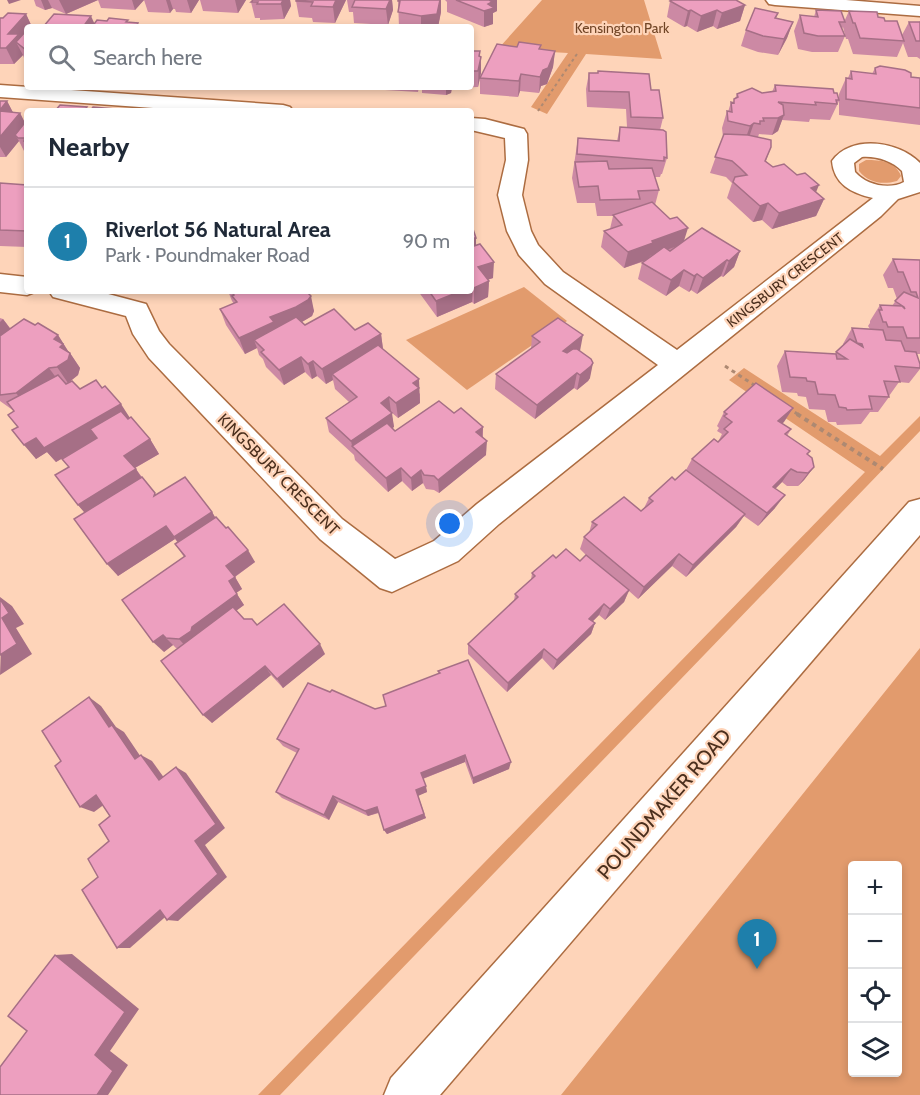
<!DOCTYPE html>
<meta charset="utf-8">
<style>
body{margin:0;font-family:Cabin,sans-serif;background:#f6f6f7;color:#1f2937}
.controls{position:absolute;right:18px;bottom:18px;display:grid;overflow:hidden;border-radius:6px;box-shadow:0 3px 9px #0003}
.controls button{width:54px;height:54px;display:grid;place-items:center;padding:0;border:0;border-bottom:2px solid #e0e1e3;background:#fff;color:#1f2937;font:30px sans-serif}
.you{position:absolute;left:450px;top:524px;width:21px;height:21px;margin:-15px;border:4px solid #fff;border-radius:50%;background:#1a73e8;box-shadow:0 0 0 9px #1a73e833}
.badge{display:grid;place-items:center;width:39px;height:39px;border-radius:50%;background:#1e7fab;color:#fff;font-size:20px;font-weight:700}
.pin{position:absolute;translate:-50% -50px;filter:drop-shadow(0 2px 3px #0008)}
.pin::after{content:'';position:absolute;top:32px;width:21px;height:18px;background:inherit;clip-path:polygon(0 0,100% 0,50% 100%)}
.list{margin:0;padding:0;list-style:none}
h2{display:flex;justify-content:space-between;align-items:center;height:78px;margin:0;padding:0 24px;font-size:26px}
h2 small{font-size:20px;font-weight:400;color:#747a83}
.list li{display:grid;grid-template-columns:39px 1fr auto;gap:18px;align-items:center;box-sizing:border-box;height:108px;padding:0 24px;border-top:2px solid #e0e1e3}
.list b{display:block;font-size:22px;white-space:nowrap}
.list p{margin:0;font-size:20px;white-space:nowrap;color:#747a83}
.list em{font-size:20px;font-style:normal;color:#747a83}
.icon{flex:none;width:33px;height:33px;fill:none;stroke:currentColor;stroke-width:2;stroke-linecap:round;stroke-linejoin:round}
.map{position:relative;flex:none;width:920px;height:1095px;overflow:hidden}
.search{position:absolute;background:#fff;box-shadow:0 3px 9px #0003;left:24px;top:24px;width:450px;height:66px;display:flex;align-items:center;gap:15px;box-sizing:border-box;padding:0 21px;border-radius:6px;color:#747a83;font-size:22px}
.panel{position:absolute;background:#fff;box-shadow:0 3px 9px #0003;left:24px;top:108px;width:450px;height:186px;border-radius:6px}
.map>svg:first-child{display:block}
.green{fill:#e29b6d;fill-rule:evenodd}
.lines{fill:none;stroke-linecap:round;stroke-linejoin:round}
.minor-casing{stroke:#ac6c41;stroke-width:3}
.tertiary-casing{stroke:#ac6c41;stroke-width:3}
.path-far2{stroke:#ad8972;stroke-width:2;stroke-dasharray:3 3;stroke-linecap:butt}
.path-far1{stroke:#ad8972;stroke-width:3;stroke-dasharray:4 4;stroke-linecap:butt}
.path{stroke:#ad8972;stroke-width:4;stroke-dasharray:4.5 4.5;stroke-linecap:butt}
.minor{fill:#fff;fill-rule:evenodd}
.tertiary{fill:#fff;fill-rule:evenodd}
.wall{fill:#cc89a4}
.shaded-wall{fill:#a66f86}
.building{fill:#ed9fbf;stroke:#a66f86;stroke-width:1.5}
.labels{text-anchor:middle;stroke-width:4.5;stroke-linejoin:round;paint-order:stroke}
.far-park-label{font-size:14px;fill:#714526;stroke:#fed4b9}
.far-street-label{font-size:14px;fill:#4b2f1d;stroke:#fed4b9}
.street-label{font-size:16px;fill:#4b2f1d;stroke:#fed4b9}
.near-street-label{font-size:20px;fill:#4b2f1d;stroke:#fed4b9}
</style>
<div class="map">
<svg width="920" height="1095" viewBox="0 0 920 1095">
<rect width="100%" height="100%" fill="#fed4b9"/>
<!-- green -->
<g class="green">
<polygon points="542,0 644,0 662,59 586,54 547,114 531,107 568,53 498,49"/>
<path d="M866 160C881 160 895 161 901 176L897 181C882 185 869 183 859 171V164Z"/>
<polygon points="524,287 567,321 467,390 406,340"/>
<polygon points="744,368 880,456 920,416 920,431 280,1095 258,1095 865,472 729,380"/>
<path d="M920 648V1095H561ZM852 866H898V1072H852Z"/>
</g>
<g class="lines">
<!-- minor casing -->
<g class="minor-casing">
<g id="minor">
<polygon points="766,0 846,0 920,6 920,16 775,5 769,4"/>
<polygon points="0,85 283,105 290,107 293,111 195,111 0,97"/>
<path d="M471 118 485 119 524 129 527 134 528 160 522 195 531 231 538 245 563 272 677 350 873 198C851 193 834 184 832 161 851 134 899 141 920 163V192L898 199 881 216 499 524 458 561 392 592 380 588 320 539 149 358 133 334 126 316 53 297 49 291H97L146 304 159 331 169 344 342 519 395 559 434 541 477 504 658 365 545 284 519 255 507 231 498 195 506 160 505 138 471 130ZM862 157C877 156 892 161 902 171L904 182C889 190 866 185 855 172L854 163Z"/>
<polygon points="0,274 27,277 27,291 37,291 27,295 0,292"/>
</g>
</g>
<!-- tertiary casing -->
<g class="tertiary-casing">
<polygon id="tertiary" points="920,499 920,535 440,1095 384,1095 391,1078 909,502"/>
</g>
<!-- path-far2 -->
<polyline class="path-far2" points="538,111 577,54"/>
<!-- path-far1 -->
<g class="path-far1">
<polyline points="725,366 757,387"/>
<polyline points="788,408 799,415"/>
</g>
<!-- path -->
<polyline class="path" points="797,414 883,469"/>
<!-- minor -->
<use href="#minor" class="minor"/>
<!-- tertiary -->
<use href="#tertiary" class="tertiary"/>
</g>
<!-- wall -->
<g class="wall">
<polygon points="34,0 199,0 191,13 176,12 175,9 173,9 170,13 148,12 144,0 135,10 101,8 98,0 66,14 52,8 45,10 36,6"/>
<polygon points="200,0 246,0 238,13 203,11"/>
<polygon points="290,0 291,6 284,19 260,20 260,18 255,18 251,2"/>
<polygon points="296,0 346,0 335,23 313,22 312,18 299,17 296,1"/>
<polygon points="347,0 392,0 393,10 388,25 354,23 353,12 349,12"/>
<polygon points="398,0 441,12 438,27 399,27"/>
<polygon points="445,0 497,0 497,11 493,13 493,24 484,27 447,12 447,2"/>
<polygon points="669,0 736,0 745,5 740,21 717,29 713,26 697,32 687,26 684,27 667,17 670,1"/>
<polygon points="816,10 844,22 849,11 878,17 885,21 902,35 909,22 919,22 920,21 920,59 917,57 908,57 903,43 897,57 853,54 848,39 846,39 843,27 842,29 845,36 838,52 812,52 798,49 794,31 800,15 814,17"/>
<polygon points="778,13 776,18 793,22 787,38 778,55 758,52 741,46 746,30"/>
<polygon points="26,14 32,27 27,27 27,61 24,58 23,55 14,64 0,64 0,18"/>
<polygon points="541,49 555,51 553,67 547,84 541,86 539,93 520,91 518,97 480,94 480,78"/>
<polygon points="471,51 481,57 481,73 478,87 452,88 451,93 446,95 422,93 422,87 471,87"/>
<polygon points="875,68 911,77 920,78 920,125 839,115 839,101 830,120 810,119 809,122 782,120 778,131 772,135 759,134 758,137 771,147 766,161 773,167 816,192 824,199 816,216 772,229 762,220 753,222 727,198 732,183 726,177 710,173 723,137 722,128 727,111 728,112 731,102 733,103 737,94 772,92 775,85 834,93 839,99 839,94 846,78 848,78 851,71 872,74"/>
<polygon points="598,71 651,90 663,118 660,130 667,158 662,174 661,174 660,177 654,177 659,190 655,205 684,241 740,251 734,267 723,277 721,276 697,294 691,290 689,292 679,286 666,296 638,279 642,263 645,261 624,268 601,247 604,231 610,229 613,216 597,216 595,203 577,203 572,178 578,138 617,141 620,127 627,127 626,109 587,107 586,89 589,73 598,73"/>
<polygon points="384,87 419,87 418,92 385,90"/>
<polygon points="0,101 7,101 13,113 20,113 25,123 27,120 27,154 24,151 19,141 6,157 0,157"/>
<polygon points="0,183 27,188 27,247 0,246"/>
<polygon points="476,238 476,246 493,278 487,280 489,281 488,297 474,304 472,302 437,317 418,291 471,291"/>
<polygon points="893,259 920,260 920,354 916,354 920,364 920,369 909,383 899,382 889,396 889,397 878,412 870,412 861,424 837,425 836,422 828,422 825,410 809,409 806,397 798,396 797,393 782,392 777,366 785,351 835,354 843,345 843,344 852,328 870,329 868,326 870,323 870,321 880,305 892,306 897,299 893,288 888,288 883,275"/>
<polygon points="228,291 306,291 314,311 312,316 302,322 305,325 355,330 381,334 383,349 420,394 420,403 398,418 391,412 394,427 392,428 395,431 454,413 483,427 483,438 486,455 439,493 434,490 426,489 423,483 412,491 402,481 388,492 355,460 354,455 329,432 326,418 349,402 335,389 333,380 326,384 317,376 312,379 305,372 284,385 266,367 263,359 259,355 257,348 245,354 226,325 220,309 234,304 232,301"/>
<polygon points="0,318 3,319 10,328 35,325 58,335 68,351 70,353 80,368 78,375 68,383 65,383 66,384 80,389 130,418 150,439 159,454 135,468 156,495 212,512 215,518 255,562 235,577 242,589 236,593 244,605 236,611 244,619 325,654 283,688 271,675 212,723 178,648 176,648 173,645 164,652 184,557 175,544 178,543 175,539 118,576 85,512 78,505 69,467 97,438 56,462 47,452 36,459 18,427 14,411 0,401"/>
<polygon points="532,336 580,351 590,378 588,381 577,390 574,388 535,419 495,389 496,374 531,349"/>
<polygon points="793,408 782,424 791,429 787,436 807,454 814,467 804,480 798,486 787,486 782,482 776,488 775,508 758,526 744,516 736,527 686,577 672,566 638,599 629,591 624,602 605,620 599,615 593,621 595,623 591,634 553,670 542,658 507,692 468,654 468,644 514,601 515,594 531,580 532,573 556,558 580,561 586,555 580,549 584,537 589,533 592,522 641,511 644,508 649,498 675,480 686,470 692,459 718,442 722,434 717,431 719,428 717,426 724,412"/>
<polygon points="438,671 509,769 473,784 465,762 423,779 427,792 418,795 426,818 387,834 384,830 379,813 368,816 338,802 329,820 282,798 276,792 297,753 283,746 277,739 330,692 375,709 386,706 439,674"/>
</g>
<!-- shaded-wall -->
<g class="shaded-wall">
<polygon points="7,0 21,0 9,4"/>
<polygon points="41,0 48,0 52,8 45,10"/>
<polygon points="59,0 98,0 66,14"/>
<polygon points="132,0 144,0 135,10"/>
<polygon points="166,0 170,0 173,9 170,13"/>
<polygon points="187,0 199,0 191,13"/>
<polygon points="235,0 246,0 238,13"/>
<polygon points="283,0 290,0 291,6 284,19 281,4"/>
<polygon points="336,0 346,0 335,23 333,7"/>
<polygon points="390,0 392,0 393,10 388,25 386,9"/>
<polygon points="440,0 441,0 441,12 438,27 421,27 421,16"/>
<polygon points="489,0 497,0 497,11 493,13 493,24 484,27 484,11"/>
<polygon points="745,5 740,21 717,29 722,13"/>
<polygon points="691,10 687,26 684,27 688,11"/>
<polygon points="717,10 713,26 697,32 701,16"/>
<polygon points="26,14 32,27 27,27 27,52 16,42 23,55 14,64 6,48 8,34"/>
<polygon points="91,16 96,27 83,27"/>
<polygon points="793,22 787,38 778,55 784,39"/>
<polygon points="480,51 480,65 481,57 481,73 478,87 479,56"/>
<polygon points="555,51 553,67 547,84 541,86 539,93 540,77 543,70"/>
<polygon points="521,74 520,91 518,97 519,81"/>
<polygon points="446,87 452,87 451,93 446,95"/>
<polygon points="7,101 16,118 20,113 27,127 15,135 19,141 6,157 0,147 0,110"/>
<polygon points="784,115 778,131 772,135 778,118"/>
<polygon points="754,123 748,140 744,143 750,126"/>
<polygon points="819,185 812,202 811,188"/>
<polygon points="824,199 816,216 772,229 779,213"/>
<polygon points="768,203 762,220 753,222 760,206"/>
<polygon points="688,228 683,244 650,256 649,259 624,268 628,252 652,241"/>
<rect x="471" y="238" width="5" height="16"/>
<polygon points="740,251 734,267 723,277 729,261"/>
<polygon points="727,260 721,276 697,294 703,278"/>
<polygon points="494,262 493,278 477,283 478,267"/>
<polygon points="684,270 679,286 666,296 671,280"/>
<polygon points="697,274 691,290 689,292 694,276"/>
<polygon points="489,281 488,297 474,304 474,288"/>
<polygon points="473,286 472,302 437,317 436,301 461,291 471,291 471,287"/>
<polygon points="311,296 314,311 312,316 300,323 254,340 257,348 245,354 239,338 270,317"/>
<polygon points="3,319 14,334 0,351 0,322"/>
<polygon points="381,334 383,349 332,374 333,380 326,384 322,369"/>
<polygon points="58,335 68,351 70,353 80,368 78,375 68,383 57,367 54,339"/>
<polygon points="583,335 580,351 561,366 563,351"/>
<polygon points="301,357 305,372 284,385 279,370"/>
<polygon points="313,361 317,376 312,379 308,364"/>
<polygon points="593,363 590,378 588,381 577,390 580,375"/>
<polygon points="49,368 60,383 28,408 16,393"/>
<polygon points="577,373 574,388 535,419 537,405"/>
<polygon points="419,379 420,403 398,418 396,403 413,383"/>
<polygon points="389,397 391,412 381,403"/>
<polygon points="121,404 130,418 90,429 97,438 56,462 47,452 36,459 24,445 36,438"/>
<polygon points="793,408 784,422 769,436 778,421"/>
<polygon points="392,413 394,427 358,452 352,446 354,455 351,441"/>
<polygon points="483,427 482,441 476,432"/>
<polygon points="150,439 159,454 133,469 124,456"/>
<polygon points="487,441 486,455 439,493 438,480"/>
<polygon points="814,467 804,480 798,486 808,473"/>
<polygon points="401,468 402,481 388,492 386,478"/>
<polygon points="136,469 145,483 89,518 78,505"/>
<polygon points="791,469 782,482 764,500 773,487"/>
<polygon points="421,470 423,483 412,491 411,478"/>
<polygon points="785,495 775,508 758,526 767,513"/>
<polygon points="212,512 220,525 183,549 174,537"/>
<polygon points="745,514 736,527 686,577 693,565"/>
<polygon points="166,526 175,539 118,576 107,564"/>
<polygon points="248,550 255,562 233,578 226,566"/>
<polygon points="679,554 672,566 638,599 644,587"/>
<polygon points="235,577 242,589 236,593 229,581"/>
<polygon points="629,590 624,602 605,620 610,609"/>
<polygon points="237,594 244,605 200,637 188,649 179,639 192,627"/>
<polygon points="0,597 12,606 24,624 16,628 32,654 0,675 2,618"/>
<polygon points="604,604 599,615 585,629 589,619"/>
<polygon points="595,623 591,634 553,670 557,660"/>
<polygon points="163,635 173,645 164,652 153,642"/>
<polygon points="320,644 325,654 283,688 277,679"/>
<polygon points="544,649 542,658 507,692 508,683"/>
<polygon points="265,666 271,675 212,723 203,715"/>
<polygon points="89,697 101,706 116,727 124,732 147,766 135,759 109,727"/>
<polygon points="141,755 152,761 170,786 159,780"/>
<polygon points="465,755 465,762 422,779 421,773"/>
<polygon points="511,762 509,769 473,784 473,778"/>
<polygon points="176,767 186,773 225,828 205,845 227,877 178,921 167,920 195,841"/>
<polygon points="426,786 427,792 418,796 416,790"/>
<polygon points="96,795 109,801 94,812 80,807"/>
<polygon points="333,796 338,802 329,820 324,815"/>
<polygon points="377,807 380,812 368,816 365,811"/>
<polygon points="424,814 426,818 387,834 384,830"/>
<polygon points="160,910 172,911 130,948 117,948"/>
<polygon points="72,954 139,1009 110,1051 128,1065 108,1095 97,1095 95,1055 55,955"/>
</g>
<!-- building -->
<g class="building">
<polygon points="253,0 283,0 281,4 257,4 258,2 251,2"/>
<polygon points="296,0 336,0 333,7 311,6 313,2 296,1"/>
<polygon points="355,0 390,0 386,9 352,7"/>
<polygon points="398,0 440,0 437,14 421,16 398,12 400,1 398,1"/>
<polygon points="456,0 489,0 492,2 488,4 494,8 484,11"/>
<polygon points="672,0 736,0 745,5 722,13 717,10 701,16 691,10 688,11 670,1"/>
<polygon points="755,8 778,13 775,18 793,22 784,39 763,36 746,30"/>
<polygon points="816,10 841,11 845,22 839,22 845,36 818,36 804,33 800,15 818,17"/>
<polygon points="849,11 877,12 878,17 884,18 885,21 897,21 904,41 860,38 855,23 853,23"/>
<polygon points="8,13 26,14 8,34 19,34 6,48 0,48 0,18 3,18"/>
<polygon points="54,14 91,16 83,27 43,27"/>
<polygon points="109,18 128,20 126,22 138,23 136,27 92,27 97,20 107,21"/>
<polygon points="909,22 920,22 920,41 916,41"/>
<polygon points="26,31 27,31 26,50 16,42"/>
<polygon points="519,42 541,45 539,49 555,51 548,68 543,70 540,77 521,74 519,81 480,78 497,44 517,47"/>
<polygon points="471,51 480,51 479,56 481,57 478,71 471,71"/>
<polygon points="880,66 905,70 911,73 911,77 920,78 920,108 846,99 846,78 852,79 851,71 876,74 875,68"/>
<polygon points="598,71 649,74 651,90 659,90 663,118 631,117 629,92 589,91 589,73 598,73"/>
<polygon points="775,85 833,89 834,93 837,93 839,100 836,100 837,104 815,102 816,105 778,102 783,105 784,115 778,118 763,118 764,121 760,121 760,124 754,123 750,126 728,121 727,111 732,112 731,102 734,103 734,99 738,97 737,94 752,88 762,93 776,91"/>
<polygon points="0,101 7,101 0,110"/>
<polygon points="60,105 87,107 84,111 55,111"/>
<polygon points="93,107 117,109 115,111 90,111"/>
<polygon points="0,111 20,113 0,137"/>
<polygon points="27,120 27,141 24,141 25,138 18,138 15,135"/>
<polygon points="620,127 663,130 666,132 667,158 664,157 664,161 577,154 578,138 619,141"/>
<polygon points="724,134 748,135 771,140 771,147 765,161 773,167 784,164 797,175 805,173 819,185 811,188 824,199 779,213 768,203 760,206 733,182 735,177 747,175 740,168 732,161 715,157"/>
<polygon points="607,161 609,169 652,168 659,190 638,191 640,199 600,200 598,186 579,187 575,162"/>
<polygon points="0,183 27,185 27,231 0,230"/>
<polygon points="652,202 670,219 677,217 688,228 652,241 653,243 628,252 604,231 622,225 613,215"/>
<polygon points="471,223 476,238 471,238"/>
<polygon points="702,228 740,251 729,261 727,260 703,278 697,274 694,276 684,270 671,280 642,263 664,247 670,251"/>
<polygon points="480,244 494,262 478,267 489,281 474,288 473,286 471,287 471,247"/>
<polygon points="893,259 920,260 920,338 907,338 903,327 888,327 886,322 883,322 879,310 882,310 880,305 902,306 905,309 904,307 895,301 904,292 918,298 916,292 911,292 903,272 898,272"/>
<polygon points="231,291 306,291 311,296 308,300 296,307 270,317 274,322 239,338 220,309 237,302 232,296 234,295"/>
<polygon points="429,291 461,291 436,301"/>
<polygon points="334,309 355,330 368,323 381,334 322,369 313,361 308,364 301,357 279,370 261,352 264,350 254,340 296,317 305,325"/>
<polygon points="558,318 583,335 563,351 567,353 573,349 577,349 591,359 593,363 591,366 580,375 577,373 537,405 496,374 540,342 532,336"/>
<polygon points="24,319 35,325 38,323 58,335 54,339 63,344 60,347 70,353 68,360 57,367 49,368 16,393 0,395 0,336"/>
<polygon points="852,328 883,330 886,340 901,341 905,351 916,352 920,364 920,368 895,366 900,382 884,381 889,397 869,396 872,409 847,410 846,408 839,407 835,395 818,394 815,382 807,381 806,378 790,377 785,351 836,354 837,359 847,359 836,352 850,339 863,347 862,344 857,343"/>
<polygon points="378,345 419,379 413,383 419,388 396,403 389,397 381,403 392,413 351,441 326,418 357,397 332,374"/>
<polygon points="58,375 66,384 72,381 80,389 96,380 102,388 105,386 121,404 44,448 36,438 24,445 12,430 18,427 8,415 14,411 7,402"/>
<polygon points="756,383 793,408 778,421 791,429 785,434 810,451 807,454 812,458 814,467 808,473 797,472 791,469 773,487 785,495 767,513 692,459 714,439 718,442 728,432 724,429 732,422 724,416 727,414 724,412"/>
<polygon points="439,401 454,413 461,408 483,427 476,432 487,441 438,480 434,476 424,475 421,470 411,478 401,468 386,478 352,446 387,423 395,431"/>
<polygon points="121,411 128,419 131,417 150,439 124,456 136,469 78,505 55,475 69,467 62,459 97,438 90,429"/>
<polygon points="686,470 745,514 693,565 679,554 644,587 584,537 597,525 592,522 624,497 641,511 653,501 649,498 672,477 675,480"/>
<polygon points="142,477 155,493 154,496 185,477 212,512 174,537 166,526 107,564 74,519"/>
<polygon points="216,517 226,528 228,527 248,550 226,566 235,577 229,581 237,594 192,627 191,631 179,639 166,638 163,635 153,642 122,600 185,556 175,544"/>
<polygon points="566,549 580,561 586,555 629,590 610,609 604,604 589,619 595,623 557,660 544,649 508,683 468,644 518,597 515,594 535,576 532,573 553,555 556,558"/>
<polygon points="0,599 9,613 2,618 17,644 0,655"/>
<polygon points="284,604 320,644 277,679 265,666 203,715 161,661 233,607 244,619 252,619 257,625"/>
<polygon points="468,660 511,762 473,778 465,755 421,773 426,786 416,790 424,814 384,830 377,807 365,811 333,796 324,815 276,792 299,749 277,739 308,683 330,692 332,690 375,709 386,706 383,695 440,673 438,671"/>
<polygon points="89,697 109,727 112,725 135,759 141,755 159,780 176,767 216,824 195,841 218,874 167,920 160,910 117,948 82,890 98,877 88,859 109,841 99,825 110,816 96,795 80,807 55,766 61,761 42,731"/>
<polygon points="55,955 125,1012 95,1055 113,1071 97,1095 0,1095 0,1067 27,1031 8,1016"/>
</g>
<g class="labels">
<!-- far-park labels -->
<g class="far-park-label">
<text x="622" y="33">Kensington Park</text>
</g>
<!-- far-street labels -->
<g class="far-street-label">
<text transform="translate(785 280) rotate(-38)" y="5">KINGSBURY CRESCENT</text>
</g>
<!-- street labels -->
<g class="street-label">
<text transform="translate(279 474) rotate(45)" y="6">KINGSBURY CRESCENT</text>
</g>
<!-- near-street labels -->
<g class="near-street-label">
<text transform="translate(664 804) rotate(-49)" y="7">POUNDMAKER ROAD</text>
</g>
</g>
</svg>
<div class="controls">
<button>+</button>
<button>−</button>
<button><svg class="icon" aria-label="locate" viewBox="0 0 24 24"><circle cx="12" cy="12" r="6"/><path d="M12 2v4M12 18v4M2 12h4M18 12h4"/></svg></button>
<button><svg class="icon" aria-label="layers" viewBox="0 0 24 24"><path d="M12 4l9 5-9 5-9-5zM3 14l9 5 9-5"/></svg></button>
</div>
<div class="you"></div>
<div class="pin badge" style="left:757px;top:969px">1</div>
<div class="search"><svg class="icon" aria-label="search" viewBox="0 0 24 24"><circle cx="10" cy="10" r="6"/><path d="M15 15l6 6"/></svg>Search here</div>
<section class="panel">
<h2>Nearby<small></small></h2>
<ul class="list">
<li><span class="badge">1</span><div><b>Riverlot 56 Natural Area</b><p>Park · Poundmaker Road</p></div><em>90 m</em></li>
</ul>
</section>
</div>
